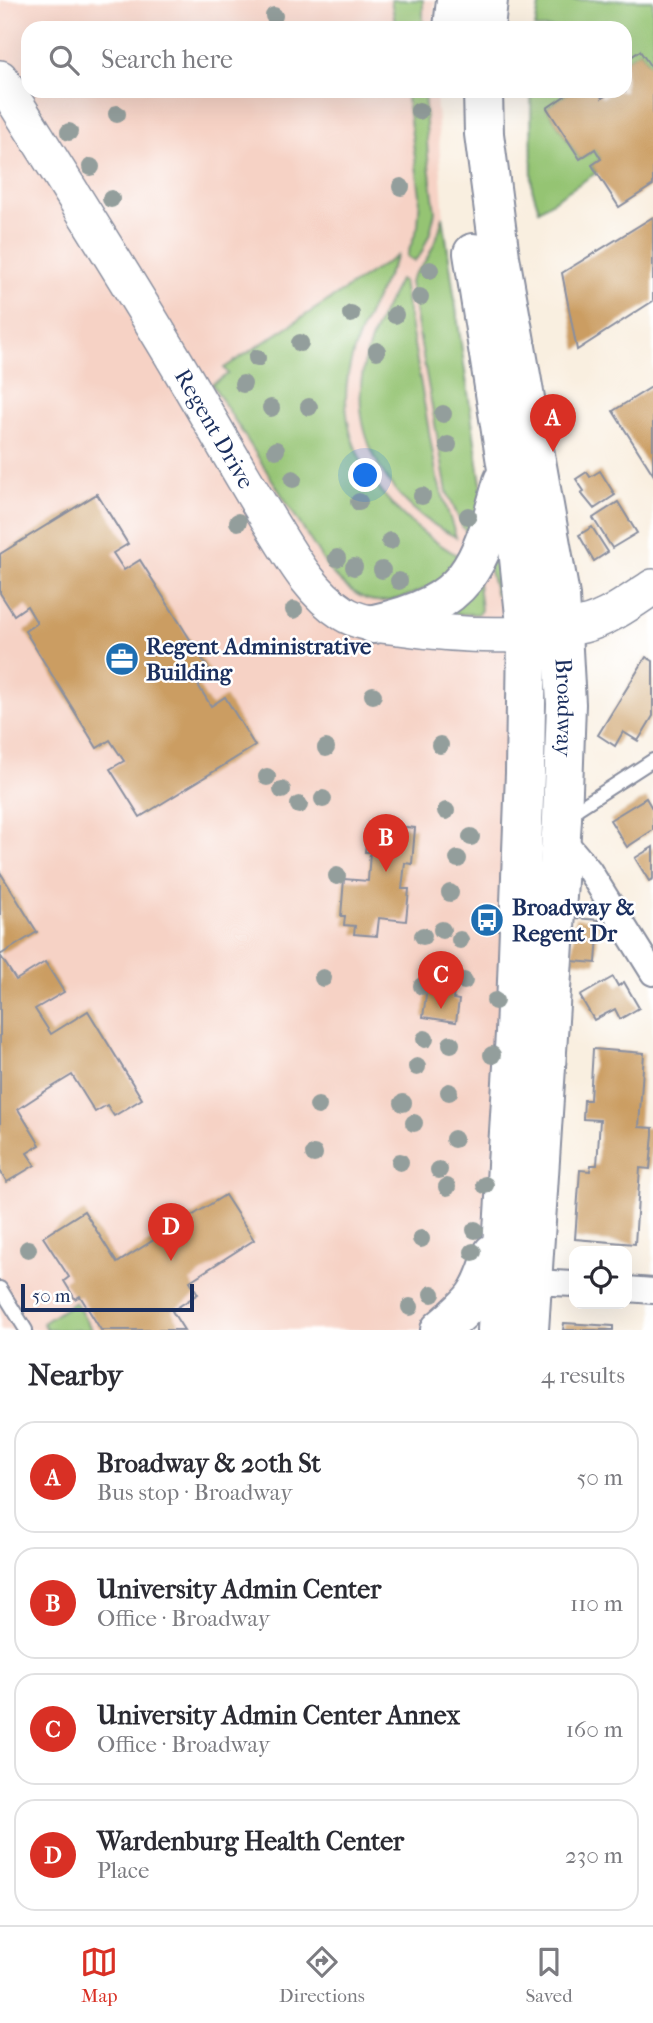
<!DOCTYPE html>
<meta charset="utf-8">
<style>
body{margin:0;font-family:"IM FELL French Canon",serif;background:#f2f2f3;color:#2b2b33}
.controls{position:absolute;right:21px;bottom:21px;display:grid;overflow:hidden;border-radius:14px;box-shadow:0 7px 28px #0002}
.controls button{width:63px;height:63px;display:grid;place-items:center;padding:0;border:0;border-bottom:2px solid #e1e1e2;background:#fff;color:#2b2b33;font:35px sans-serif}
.scale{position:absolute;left:21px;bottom:18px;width:173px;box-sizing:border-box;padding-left:7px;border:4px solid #1b2f5e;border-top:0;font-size:19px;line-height:24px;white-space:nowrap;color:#1b2f5e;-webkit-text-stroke:5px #fff;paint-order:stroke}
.you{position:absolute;left:366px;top:476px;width:24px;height:24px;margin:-18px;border:5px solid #fff;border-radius:50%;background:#1a73e8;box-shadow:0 0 0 10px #1a73e833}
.badge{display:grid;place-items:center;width:46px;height:46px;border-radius:50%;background:#d93025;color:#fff;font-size:23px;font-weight:700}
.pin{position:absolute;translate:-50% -58px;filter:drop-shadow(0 2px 4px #0008)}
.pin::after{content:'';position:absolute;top:37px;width:24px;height:21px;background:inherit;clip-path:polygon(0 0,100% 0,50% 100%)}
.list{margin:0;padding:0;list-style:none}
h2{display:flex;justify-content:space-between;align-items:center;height:91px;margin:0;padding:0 28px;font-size:30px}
h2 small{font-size:23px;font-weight:400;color:#7c7c81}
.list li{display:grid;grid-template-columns:46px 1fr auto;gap:21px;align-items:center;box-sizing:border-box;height:112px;margin:0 14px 14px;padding:0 14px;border:2px solid #e1e1e2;border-radius:21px}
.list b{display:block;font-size:26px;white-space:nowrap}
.list p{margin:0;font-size:23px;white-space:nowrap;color:#7c7c81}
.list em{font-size:23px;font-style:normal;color:#7c7c81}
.icon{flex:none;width:38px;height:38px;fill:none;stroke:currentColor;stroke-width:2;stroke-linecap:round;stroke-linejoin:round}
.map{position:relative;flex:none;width:653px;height:1330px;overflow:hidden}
.search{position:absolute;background:#fff;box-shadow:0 7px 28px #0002;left:21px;right:21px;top:21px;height:77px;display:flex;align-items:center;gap:18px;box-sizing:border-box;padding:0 24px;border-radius:21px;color:#7c7c81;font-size:26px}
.sheet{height:595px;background:#fff}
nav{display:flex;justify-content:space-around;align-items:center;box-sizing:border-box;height:98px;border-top:2px solid #e1e1e2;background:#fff;font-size:19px;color:#7c7c81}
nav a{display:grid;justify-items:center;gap:4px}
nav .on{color:#d93025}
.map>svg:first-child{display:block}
.built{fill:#f6d2c5}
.green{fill:#95c473;stroke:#587a68;stroke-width:2}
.building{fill:#cb9d62}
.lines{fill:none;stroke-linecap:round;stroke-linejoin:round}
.lane-casing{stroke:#8a8f9f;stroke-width:16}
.street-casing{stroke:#8a8f9f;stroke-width:28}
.secondary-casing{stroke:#8a8f9f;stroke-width:38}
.primary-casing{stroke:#8a8f9f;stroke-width:42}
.lane{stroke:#fff;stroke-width:12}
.street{stroke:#fff;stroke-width:24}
.secondary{stroke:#fff;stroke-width:35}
.primary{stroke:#fff;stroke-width:38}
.tree{fill:#939e9c}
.labels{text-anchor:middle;stroke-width:5;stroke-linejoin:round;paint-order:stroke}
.street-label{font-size:23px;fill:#1b2f5e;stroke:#fff}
.poi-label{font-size:23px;font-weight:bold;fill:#1b2f5e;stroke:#fff;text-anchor:start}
</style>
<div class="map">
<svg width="653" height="1330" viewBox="0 0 653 1330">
<rect width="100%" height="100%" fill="#fff"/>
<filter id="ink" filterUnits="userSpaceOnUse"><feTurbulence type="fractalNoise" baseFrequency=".0143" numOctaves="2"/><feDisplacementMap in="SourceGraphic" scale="14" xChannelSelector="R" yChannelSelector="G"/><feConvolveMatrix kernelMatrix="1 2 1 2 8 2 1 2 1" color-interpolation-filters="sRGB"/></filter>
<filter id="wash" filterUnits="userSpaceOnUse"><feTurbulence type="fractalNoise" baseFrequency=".00686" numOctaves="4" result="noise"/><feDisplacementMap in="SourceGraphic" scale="28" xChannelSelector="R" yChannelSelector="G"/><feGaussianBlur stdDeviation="1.57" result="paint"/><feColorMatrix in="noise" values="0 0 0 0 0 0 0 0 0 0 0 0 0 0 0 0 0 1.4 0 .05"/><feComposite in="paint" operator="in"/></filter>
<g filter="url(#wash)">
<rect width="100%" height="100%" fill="#f9efe0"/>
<!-- built -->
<polygon class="built" points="0,0 435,0 434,28 28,28 28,91 436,91 448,287 485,494 501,522 505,583 510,740 487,1330 0,1330"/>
<!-- green -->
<g class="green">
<polygon points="391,0 423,0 423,28 396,28"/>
<polygon points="540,0 653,0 653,66 651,67 640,51 625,61 625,28 535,28"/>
<polygon points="406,91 424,91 428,157 435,212 430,233 421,254 414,261 407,256 418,226 420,195"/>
<polygon points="531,91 572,91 547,108 580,159 595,149 601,159 592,165 596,173 539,210 532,188"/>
<path d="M443 216 485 512 473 541 462 526 447 492 410 282C412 274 418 271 423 264 434 249 439 234 443 216Z"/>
<path d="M397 256C379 294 355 333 348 375 334 457 396 521 462 558 444 580 442 581 415 593 375 610 358 601 329 570L212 384 228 374 224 368Z"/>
<path d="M399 280 403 281 437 478 456 537C391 506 348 438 364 365 370 335 386 307 399 280Z"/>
<polygon points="496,525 501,592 496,595 489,567"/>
<polygon points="478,583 481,610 478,614 435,614"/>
<polygon points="75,1302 92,1330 47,1330 43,1323"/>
</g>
<g id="blocks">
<!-- building -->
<g class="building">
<polygon points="640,51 651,67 653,66 653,185 619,207 592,165 601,159 595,149 580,159 547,108 572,91 598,91 602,98 612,91 625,91 625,61"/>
<polygon points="653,217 653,301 577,350 562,273"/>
<polygon points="653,386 653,474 613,411"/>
<polygon points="600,471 615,495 594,509 581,493 584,491 576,479 587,472 590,477"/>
<polygon points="97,494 128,544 113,553 124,570 140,560 213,676 198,685 211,706 225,697 255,746 140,817 110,769 124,761 110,740 97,748 25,631 37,623 27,606 14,615 0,593 0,554"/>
<polygon points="618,502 637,533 612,548 593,518"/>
<polygon points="592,527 608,552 594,561 579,535"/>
<polygon points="646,657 653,661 653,716 638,741 623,732 615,746 598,735"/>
<polygon points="646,798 653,810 653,830 627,847 610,820"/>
<polygon points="368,823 415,828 412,864 405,863 402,889 409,889 406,921 379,918 377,936 354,934 355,926 344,925 345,916 341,916 344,879 368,881 370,852 365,852"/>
<polygon points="653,847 653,879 649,881 635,858"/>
<polygon points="0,872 37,932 0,955 16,980 45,962 64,992 35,1009 51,1034 88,1011 142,1099 114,1116 107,1105 95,1112 72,1075 44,1092 18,1109 40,1145 27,1153 35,1165 7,1182 0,1171"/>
<polygon points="575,918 599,920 596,963 572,961"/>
<polygon points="613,977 618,986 624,982 639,1008 620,1019 615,1009 594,1020 580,996"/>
<polygon points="428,980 455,983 453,999 459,1000 456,1022 423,1017"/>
<polygon points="593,1049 644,1053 639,1127 653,1128 653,1134 650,1169 640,1168 635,1244 575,1239 580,1170 590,1171 591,1165 597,1165 600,1120 583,1119 584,1100 590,1100"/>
<polygon points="225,1195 254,1240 190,1281 198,1294 172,1311 184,1330 101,1330 80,1296 75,1299 64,1281 69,1277 43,1237 84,1211 117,1263"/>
<polygon points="564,1323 613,1326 613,1330 563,1330"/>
</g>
</g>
</g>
<g filter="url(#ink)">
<use href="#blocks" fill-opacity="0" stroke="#8a8f9f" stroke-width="2"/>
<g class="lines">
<!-- lane casing -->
<g class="lane-casing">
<g id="lane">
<polyline points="568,815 653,760"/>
<polyline points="0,1288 26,1330"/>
</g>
</g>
<!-- street casing -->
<g class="street-casing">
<g id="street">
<polyline points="561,837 589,870 653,973"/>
<polyline points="532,1282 574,1284"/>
<polyline points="627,1289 653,1291"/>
</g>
</g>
<!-- secondary casing -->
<g class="secondary-casing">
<g id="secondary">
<path id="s1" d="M0 78C54 165 109 251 162 339 199 400 233 462 270 522 290 554 310 592 343 613 358 623 381 625 399 627 459 636 524 640 583 625 608 619 632 601 653 587"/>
</g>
</g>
<!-- primary casing -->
<g class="primary-casing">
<g id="primary">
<polyline points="453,28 456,0"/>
<polyline points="485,28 488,0"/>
<path id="s2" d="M483 91 484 134 500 257 560 596 566 704 562 819 529 1330"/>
<polyline points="473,253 515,520 527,634 525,773 515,1033 497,1330"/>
<path d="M374 624C470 603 479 567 503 481"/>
<path d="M440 1330C473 1302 481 1295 493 1253"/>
</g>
</g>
<!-- lane -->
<use href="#lane" class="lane"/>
<!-- street -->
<use href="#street" class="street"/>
<!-- secondary -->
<use href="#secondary" class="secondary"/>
<!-- primary -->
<use href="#primary" class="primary"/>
</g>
<!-- trees -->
<g class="tree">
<circle cx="274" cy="16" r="9"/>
<circle cx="419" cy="111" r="9"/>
<circle cx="117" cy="114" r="9"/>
<circle cx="69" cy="132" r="9"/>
<circle cx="91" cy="167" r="9"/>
<circle cx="401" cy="187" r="9"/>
<circle cx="111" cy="199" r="9"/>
<circle cx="430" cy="270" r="9"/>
<circle cx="420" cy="297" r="9"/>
<circle cx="351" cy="314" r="9"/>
<circle cx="395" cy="315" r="9"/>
<circle cx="300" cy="343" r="9"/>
<circle cx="377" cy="351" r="9"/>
<circle cx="257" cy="358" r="9"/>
<circle cx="243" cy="384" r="9"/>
<circle cx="309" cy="407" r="9"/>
<circle cx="271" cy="408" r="9"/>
<circle cx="443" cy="414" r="9"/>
<circle cx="448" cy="445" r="9"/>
<circle cx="276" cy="450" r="9"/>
<circle cx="293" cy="479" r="9"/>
<circle cx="422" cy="496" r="9"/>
<circle cx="359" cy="502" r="9"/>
<circle cx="468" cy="516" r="9"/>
<circle cx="238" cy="522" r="9"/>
<circle cx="390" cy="541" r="9"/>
<circle cx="337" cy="558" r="9"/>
<circle cx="354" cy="567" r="9"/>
<circle cx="382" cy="570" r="9"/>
<circle cx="399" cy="581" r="9"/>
<circle cx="294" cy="610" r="9"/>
<circle cx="373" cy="695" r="9"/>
<circle cx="440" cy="745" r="9"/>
<circle cx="326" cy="748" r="9"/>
<circle cx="267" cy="777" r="9"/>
<circle cx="282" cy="790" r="9"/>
<circle cx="323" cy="799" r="9"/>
<circle cx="299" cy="805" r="9"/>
<circle cx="446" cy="811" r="9"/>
<circle cx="471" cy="837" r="9"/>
<circle cx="458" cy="859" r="9"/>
<circle cx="337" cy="876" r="9"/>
<circle cx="450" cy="893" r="9"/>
<circle cx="442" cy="930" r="9"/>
<circle cx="423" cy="936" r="9"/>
<circle cx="460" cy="940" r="9"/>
<circle cx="323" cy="978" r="9"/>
<circle cx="464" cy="981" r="9"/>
<circle cx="422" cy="986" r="9"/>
<circle cx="495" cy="1001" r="9"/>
<circle cx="425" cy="1039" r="9"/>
<circle cx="451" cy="1044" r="9"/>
<circle cx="492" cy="1055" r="9"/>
<circle cx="417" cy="1067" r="9"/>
<circle cx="449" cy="1092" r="9"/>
<circle cx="403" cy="1103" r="9"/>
<circle cx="318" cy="1106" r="9"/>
<circle cx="414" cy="1123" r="9"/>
<circle cx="454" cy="1139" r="9"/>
<circle cx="314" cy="1154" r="9"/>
<circle cx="400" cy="1162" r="9"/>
<circle cx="439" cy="1170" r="9"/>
<circle cx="485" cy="1185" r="9"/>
<circle cx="447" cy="1187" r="9"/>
<circle cx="475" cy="1230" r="9"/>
<circle cx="421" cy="1239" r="9"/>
<circle cx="28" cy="1249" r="9"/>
<circle cx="473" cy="1252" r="9"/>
<circle cx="432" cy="1294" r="9"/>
<circle cx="410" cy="1307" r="9"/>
</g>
</g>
<!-- icons -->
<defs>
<g id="office-disc" transform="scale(1.75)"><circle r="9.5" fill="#1f6fb2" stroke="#fff"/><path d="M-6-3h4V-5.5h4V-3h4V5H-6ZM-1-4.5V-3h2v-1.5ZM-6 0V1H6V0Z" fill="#fff"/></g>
<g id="bus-disc" transform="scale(1.75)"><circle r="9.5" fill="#1f6fb2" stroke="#fff"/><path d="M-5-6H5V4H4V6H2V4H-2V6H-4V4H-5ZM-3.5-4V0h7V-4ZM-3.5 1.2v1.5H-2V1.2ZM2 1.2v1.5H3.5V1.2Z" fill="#fff"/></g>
</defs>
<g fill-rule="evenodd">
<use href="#office-disc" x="122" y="659"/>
<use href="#bus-disc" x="487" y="920"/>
</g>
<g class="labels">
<!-- street labels -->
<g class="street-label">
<text dy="8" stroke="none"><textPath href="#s1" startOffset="411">Regent Drive</textPath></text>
<text dy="8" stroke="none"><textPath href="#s2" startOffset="623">Broadway</textPath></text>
</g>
<!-- poi labels -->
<g class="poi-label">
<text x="146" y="654">Regent Administrative<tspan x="146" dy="26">Building</tspan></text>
<text x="512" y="915">Broadway &amp;<tspan x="512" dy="26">Regent Dr</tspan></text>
</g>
</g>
</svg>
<div class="controls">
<button><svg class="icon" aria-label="locate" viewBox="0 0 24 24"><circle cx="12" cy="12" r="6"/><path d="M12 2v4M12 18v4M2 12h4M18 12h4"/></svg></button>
</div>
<div class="scale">50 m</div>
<div class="you"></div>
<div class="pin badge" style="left:553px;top:452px">A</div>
<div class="pin badge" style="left:386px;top:872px">B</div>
<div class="pin badge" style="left:441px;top:1009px">C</div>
<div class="pin badge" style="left:171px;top:1261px">D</div>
<div class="search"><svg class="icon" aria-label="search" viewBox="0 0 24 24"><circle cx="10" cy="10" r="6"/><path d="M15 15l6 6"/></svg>Search here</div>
</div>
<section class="sheet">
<h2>Nearby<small>4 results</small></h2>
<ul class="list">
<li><span class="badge">A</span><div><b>Broadway &amp; 20th St</b><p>Bus stop · Broadway</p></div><em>50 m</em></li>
<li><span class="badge">B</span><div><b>University Admin Center</b><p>Office · Broadway</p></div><em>110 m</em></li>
<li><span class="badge">C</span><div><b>University Admin Center Annex</b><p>Office · Broadway</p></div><em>160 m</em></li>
<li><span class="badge">D</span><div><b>Wardenburg Health Center</b><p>Place</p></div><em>230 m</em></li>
</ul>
</section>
<nav>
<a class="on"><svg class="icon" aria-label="map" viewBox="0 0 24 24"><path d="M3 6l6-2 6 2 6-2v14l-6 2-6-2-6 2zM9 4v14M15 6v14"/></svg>Map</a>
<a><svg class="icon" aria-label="directions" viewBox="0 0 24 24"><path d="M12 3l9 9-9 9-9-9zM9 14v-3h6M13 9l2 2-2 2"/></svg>Directions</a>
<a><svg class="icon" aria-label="saved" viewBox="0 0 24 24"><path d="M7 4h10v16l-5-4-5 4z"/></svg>Saved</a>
</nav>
